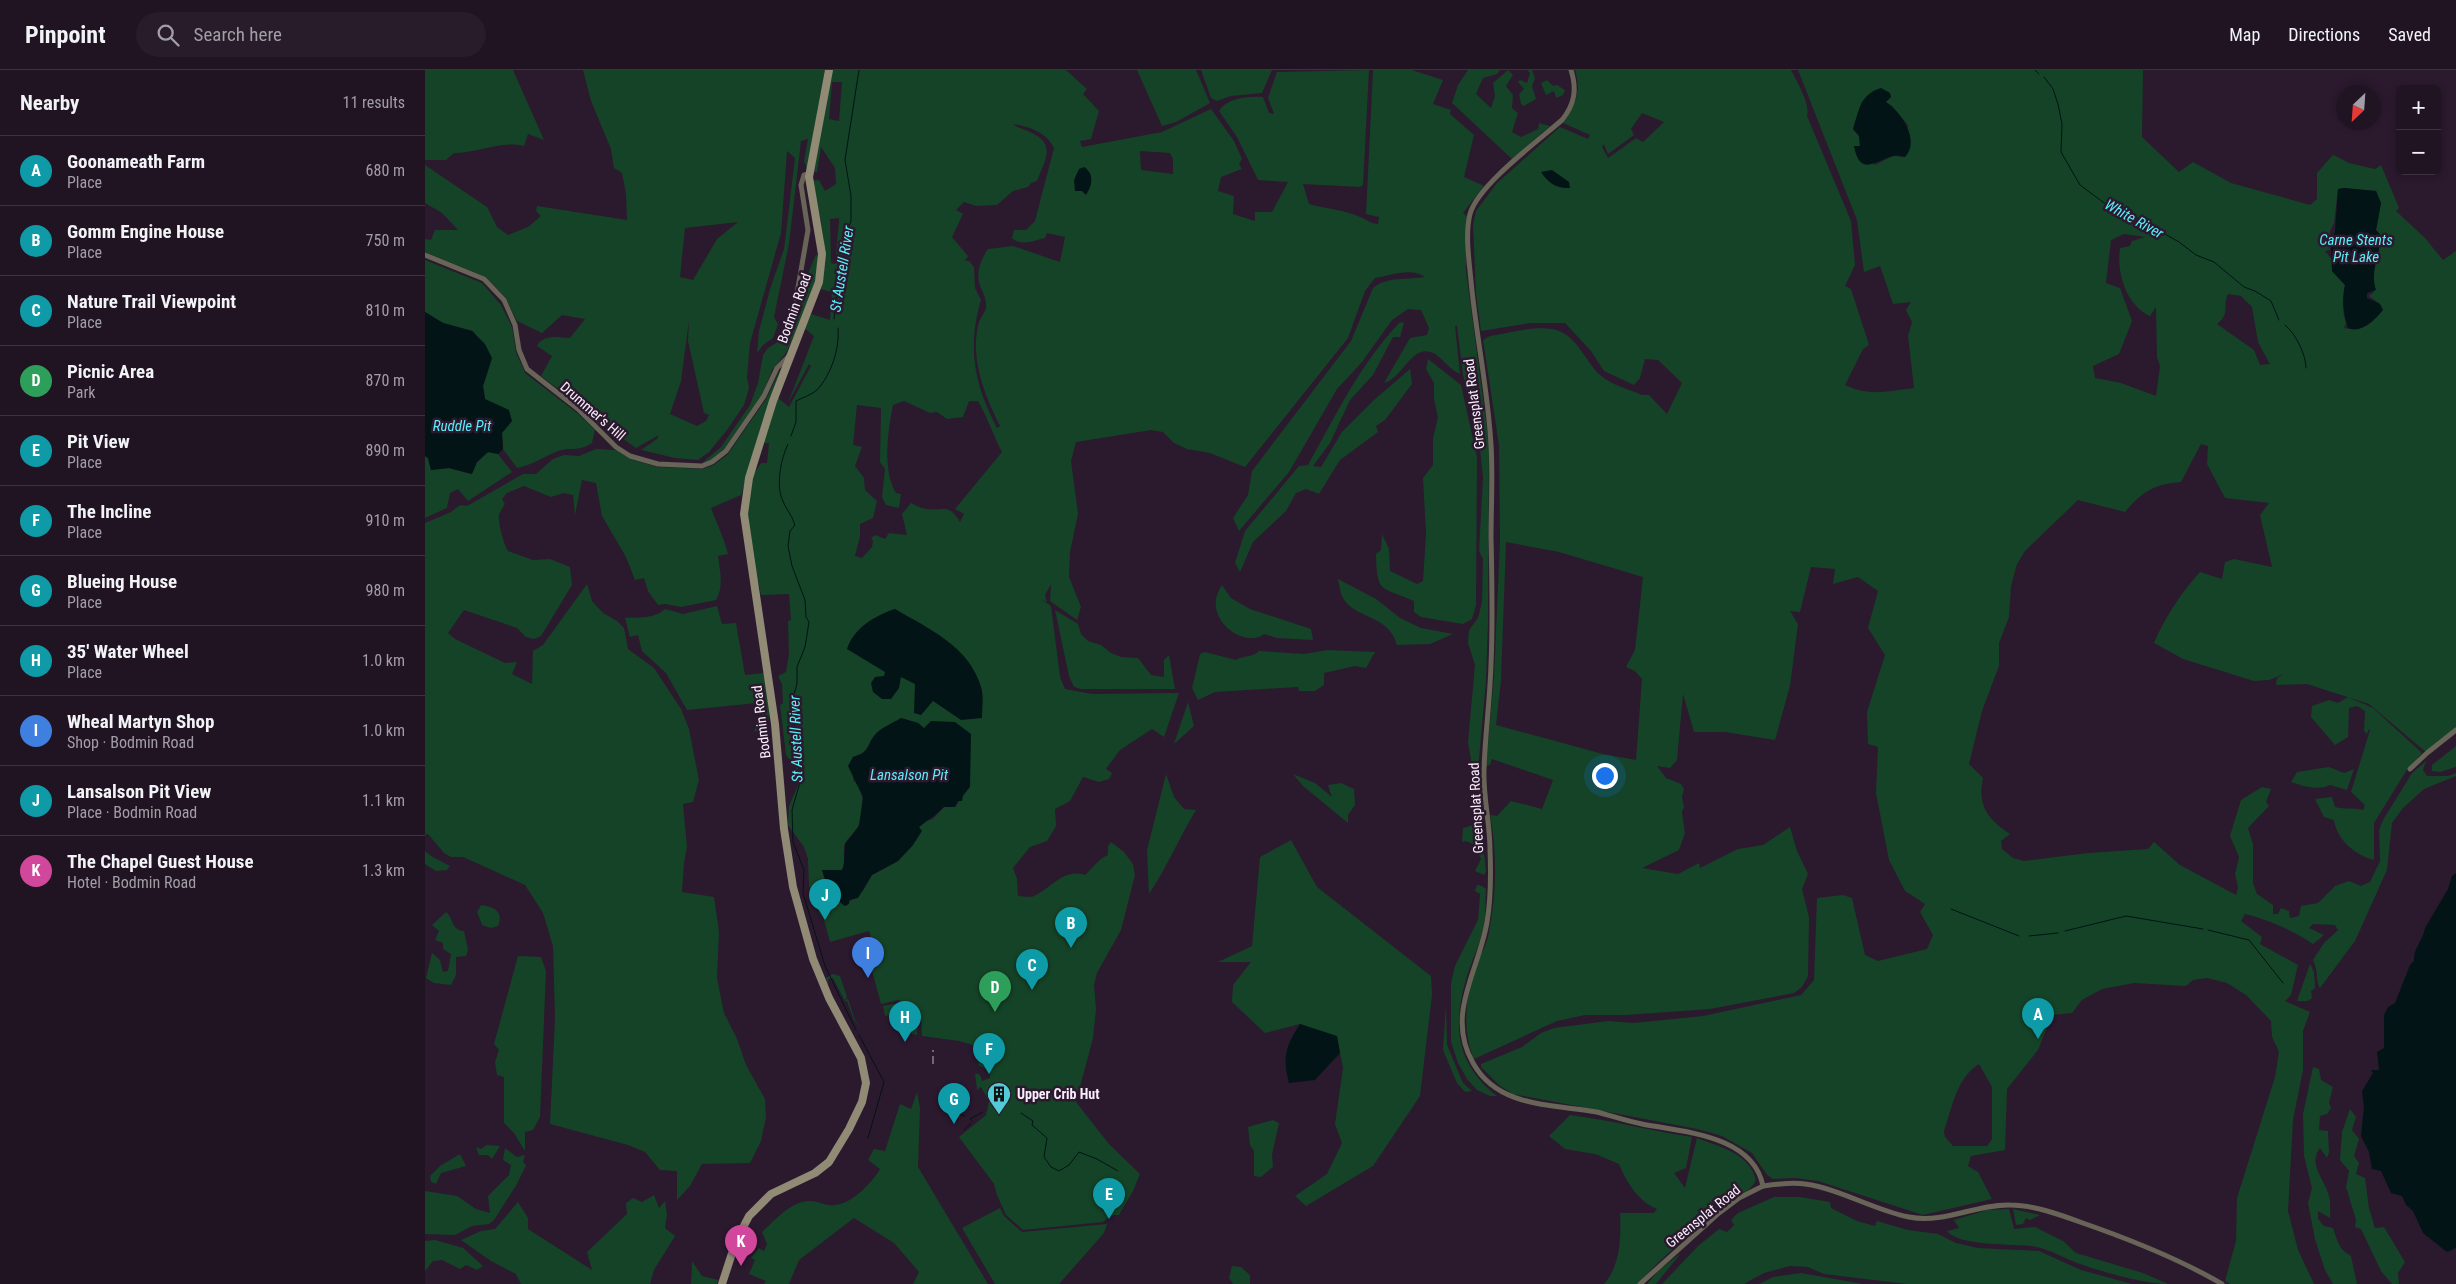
<!DOCTYPE html>
<meta charset="utf-8">
<style>
body{margin:0;font-family:"Roboto Condensed",sans-serif;background:#281c2a;color:#f1f3f6}
.controls{position:absolute;right:15px;top:15px;display:grid;overflow:hidden;border-radius:8px;box-shadow:0 2px 8px #0003}
.controls button{width:45px;height:45px;display:grid;place-items:center;padding:0;border:0;border-bottom:1px solid #3d3240;background:#201322;color:#f1f3f6;font:25px sans-serif}
.compass{position:absolute;left:1911px;top:15px;width:45px;height:45px;border-radius:50%;background:#201322;box-shadow:0 2px 8px #0003;rotate:205deg}
.you{position:absolute;left:1179px;top:705px;width:18px;height:18px;margin:-12px;border:4px solid #fff;border-radius:50%;background:#1a73e8;box-shadow:0 0 0 8px #1a73e833}
.badge{display:grid;place-items:center;width:32px;height:32px;border-radius:50%;background:#52cbd7;color:#fff;font-size:16px;font-weight:700}
.pin{position:absolute;translate:-50% -41px;filter:drop-shadow(0 1px 2px #0008)}
.pin::after{content:'';position:absolute;top:26px;width:18px;height:15px;background:inherit;clip-path:polygon(0 0,100% 0,50% 100%)}
.list{margin:0;padding:0;list-style:none}
h2{display:flex;justify-content:space-between;align-items:center;height:65px;margin:0;padding:0 20px;font-size:21px}
h2 small{font-size:16px;font-weight:400;color:#a29ea5}
.list li{display:grid;grid-template-columns:32px 1fr auto;gap:15px;align-items:center;box-sizing:border-box;height:70px;padding:0 20px;border-top:1px solid #3d3240}
.list b{display:block;font-size:19px;white-space:nowrap}
.list p{margin:0;font-size:16px;white-space:nowrap;color:#a29ea5}
.list em{font-size:16px;font-style:normal;color:#a29ea5}
.icon{flex:none;width:28px;height:28px;fill:none;stroke:currentColor;stroke-width:2;stroke-linecap:round;stroke-linejoin:round}
.map{position:relative;flex:none;width:2031px;height:1214px;overflow:hidden}
header{display:flex;align-items:center;gap:30px;box-sizing:border-box;height:70px;padding:0 25px;background:#201322;border-bottom:1px solid #3d3240}
header strong{font-size:24px}
nav{display:flex;gap:28px;margin-inline-start:auto;font-size:18px}
.search{width:350px;height:45px;background:#281c2a;display:flex;align-items:center;gap:12px;box-sizing:border-box;padding:0 18px;border-radius:28px;color:#a29ea5;font-size:19px}
main{display:flex}
aside{flex:1;background:#201322}
.map>svg:first-child{display:block}
.green{fill:#154327;fill-rule:evenodd}
.water{fill:#021415}
.lines{fill:none;stroke-linecap:round;stroke-linejoin:round}
.stream{stroke:#021415;stroke-width:1}
.minor{stroke:#686457;stroke-width:5}
.secondary{stroke:#918a75;stroke-width:8}
.rail{stroke:#beb1c1;stroke-width:1;stroke-dasharray:8 4;stroke-linecap:butt}
.labels{text-anchor:middle;stroke-width:5;stroke-linejoin:round;paint-order:stroke}
.street-label{font-size:14px;fill:#faeefc;stroke:#2b192e}
.poi-label{font-size:14px;font-weight:bold;fill:#faeefc;stroke:#2b192e;text-anchor:start}
.water-label{font-size:15px;font-style:italic;fill:#58effb;stroke:#2b192e}
</style>
<header>
<strong>Pinpoint</strong>
<div class="search"><svg class="icon" aria-label="search" viewBox="0 0 24 24"><circle cx="10" cy="10" r="6"/><path d="M15 15l6 6"/></svg>Search here</div>
<nav><a>Map</a><a>Directions</a><a>Saved</a></nav>
</header>
<main>
<aside>
<h2>Nearby<small>11 results</small></h2>
<ul class="list">
<li><span class="badge" style="background:#0f9aa8">A</span><div><b>Goonameath Farm</b><p>Place</p></div><em>680 m</em></li>
<li><span class="badge" style="background:#0f9aa8">B</span><div><b>Gomm Engine House</b><p>Place</p></div><em>750 m</em></li>
<li><span class="badge" style="background:#0f9aa8">C</span><div><b>Nature Trail Viewpoint</b><p>Place</p></div><em>810 m</em></li>
<li><span class="badge" style="background:#2e9e5b">D</span><div><b>Picnic Area</b><p>Park</p></div><em>870 m</em></li>
<li><span class="badge" style="background:#0f9aa8">E</span><div><b>Pit View</b><p>Place</p></div><em>890 m</em></li>
<li><span class="badge" style="background:#0f9aa8">F</span><div><b>The Incline</b><p>Place</p></div><em>910 m</em></li>
<li><span class="badge" style="background:#0f9aa8">G</span><div><b>Blueing House</b><p>Place</p></div><em>980 m</em></li>
<li><span class="badge" style="background:#0f9aa8">H</span><div><b>35' Water Wheel</b><p>Place</p></div><em>1.0 km</em></li>
<li><span class="badge" style="background:#3f7fe0">I</span><div><b>Wheal Martyn Shop</b><p>Shop · Bodmin Road</p></div><em>1.0 km</em></li>
<li><span class="badge" style="background:#0f9aa8">J</span><div><b>Lansalson Pit View</b><p>Place · Bodmin Road</p></div><em>1.1 km</em></li>
<li><span class="badge" style="background:#d1479c">K</span><div><b>The Chapel Guest House</b><p>Hotel · Bodmin Road</p></div><em>1.3 km</em></li>
</ul>
</aside>
<div class="map">
<svg width="2031" height="1214" viewBox="0 0 2031 1214">
<rect width="100%" height="100%" fill="#2b192e"/>
<!-- green -->
<g class="green">
<path d="M0 0H88L119 70 103 64 99 76C77 70 52 83 29 83L21 90H0Z"/>
<path d="M158 0H400L382 99 379 91 383 69 376 71 364 174 349 247 353 254 348 268 338 275 332 283 334 261 345 219 359 179 370 88 362 81 356 163 325 273 322 307 324 318 319 335 302 360 284 382 273 390 250 388 216 380 232 369 234 365 211 378 179 355 175 356 152 333 116 306 127 286 112 276C118 264 133 267 145 268L160 249 137 245 117 263 92 251 81 228 61 207 0 182V169L6 170 10 160H33L17 143 0 133V95L62 137 72 157 83 165 103 157 116 146 111 141 112 136 202 150 201 124 197 103 189 98 186 79 166 31ZM313 152 292 169 268 210 255 207 260 158ZM264 250 263 271 279 343 284 345 281 351 272 356 245 344 256 311Z"/>
<path d="M406 0H641L662 19 658 24 674 41 666 69 655 71 657 77 737 62 786 39 809 71 817 89 814 94 817 99 796 107 793 121 809 126 808 144 830 151V142H847L863 112 833 110 812 67 794 41C802 28 823 26 838 27L844 43 849 44 843 28 852 2 944 0 938 115 935 117 878 114 884 134C898 138 924 141 935 147 942 150 945 153 953 154L954 147 941 144 948 0H987L1018 10 1008 34 1026 40 1025 44 1049 65 1039 107 1059 116 1038 143 1042 146 1041 201 1064 374 1063 552 1061 611 1052 711 1049 708 1043 672 1050 595 1043 573 1044 560 1053 548 1057 532 1058 489 1054 481 1058 408 1054 369 1038 305 1032 256H1030L1035 304C1025 300 1019 290 1010 284 987 271 978 309 959 313L985 268 1002 265 1004 258 996 240 983 239 967 250 937 292 912 319 864 402 814 461 808 448 823 425 827 401 926 271 948 218C962 206 984 210 1000 207 987 197 965 205 950 208L940 221 923 268 820 397 785 383 762 379 749 373 738 362 726 360 651 372 646 391 653 444 645 482 644 507 656 537 652 550 625 531 626 514 620 525 622 532 616 529 626 536 635 607 640 619 667 624 754 623 739 667 727 659 695 680 681 699 687 703 684 709 674 712 658 707 645 731 630 739 631 756 622 771 605 777 588 798 592 809 593 826C598 826 605 828 609 826 627 818 638 798 660 805 668 798 673 789 683 785V776L686 772 699 782 708 794 710 805 696 860 672 903 669 915 671 939 668 968 651 1032 684 1074 715 1104 708 1121 694 1145H686L678 1152 598 1160 581 1145 572 1125 569 1114 534 1067 561 1045 564 1031 556 1017 552 1020 550 1003 555 1005 557 1011 565 1008V1001L553 995 558 978 534 971 497 966 496 945 489 938 473 930 456 934 446 897 455 894 452 886 446 888 440 884 445 886 451 883 444 861 405 872 399 850 394 843 384 816 383 789 379 777 363 755 364 736 374 713 371 698 361 685 355 635 358 633 357 614 353 606 361 602 364 584 363 551 366 550 364 524 336 525C329 488 317 447 326 409 328 404 333 398 336 393H342L344 373H337L352 327 364 337 386 296 384 294 363 333 389 266 379 258 386 244 405 250 407 222 395 219C406 181 395 149 387 111L394 110 400 121 411 114 410 98 396 77 392 102H389L388 99ZM407 12H417L414 51 404 49ZM588 54C605 57 621 62 629 78L610 151 601 160H589L587 168C596 177 610 170 620 168L622 163 640 167 635 192 588 176 563 179C557 187 551 202 554 212 556 221 562 227 561 238 560 242 556 247 554 252 544 287 560 326 575 356L572 358C549 314 542 278 556 230L550 218 549 197 544 191H540L543 186 527 167 538 144 531 140 539 132 551 136 572 135 588 121 603 117 606 113 612 111C620 90 632 74 605 62 599 59 592 58 588 54ZM715 81 745 83 748 89V104L716 100ZM414 148V152L410 194 406 193 405 149ZM479 331 505 343 512 342 522 349 538 347 544 331H553C563 348 568 365 577 382L530 439 539 444 535 452C524 433 519 441 501 439 496 438 490 435 486 433L477 444 482 465 464 463 460 469 450 465 446 468 448 471 447 477 437 488 430 486 435 466V454L448 448 452 431 440 420 439 408 430 396 437 377 428 375 432 335 456 338 455 392 460 399 457 427 461 435 474 438 476 424 471 423C457 400 463 361 468 335ZM476 648 493 653 499 658 542 721 530 737H519L508 749 501 751 493 758 488 775 473 791 447 805 438 821 419 836 404 822 397 800H417C421 791 417 782 420 773 423 768 429 763 432 758 441 743 440 721 428 710V687C444 682 441 677 449 666 456 657 467 654 476 648Z"/>
<polygon points="712,0 771,0 785,33 751,52 737,56"/>
<polygon points="776,0 847,0 837,23 806,26 792,31 786,28"/>
<polygon points="1043,0 1075,0 1072,4 1058,8 1051,24 1066,38 1070,26 1068,13 1083,0 1088,5 1081,16 1088,25 1087,38 1093,43 1087,62 1096,67 1113,59 1114,53 1125,56 1087,89 1027,33 1033,15"/>
<polygon points="1102,0 1107,0 1110,8 1107,16 1111,29 1099,36 1096,34 1094,24 1099,19 1093,12 1095,10 1102,13 1105,3"/>
<path d="M1150 0H1366C1371 10 1386 35 1382 46L1426 151 1430 195 1420 216 1426 219 1444 275 1438 279 1420 315C1446 327 1462 321 1489 318L1483 266 1487 252 1481 240 1486 232 1468 234 1455 196 1439 202 1432 150 1373 0H1718L1717 67 1754 102 1768 92 1806 113 1885 135 1892 129V103L1908 85 1924 93 1950 99 1956 95 1974 138 1971 141 2000 168 2018 190 2031 181V660L2002 683 1944 634 1882 614 1851 615 1852 608 1859 604 1844 610 1829 611 1758 589 1729 573C1740 547 1756 523 1775 502L1797 509 1800 492 1809 489 1847 497 1835 445 1844 433 1800 428 1782 394 1783 376 1776 374 1756 412C1729 414 1717 422 1700 442L1653 430 1600 481 1592 494 1586 516 1584 547 1574 573V596L1557 641 1544 694 1558 708C1552 736 1563 749 1585 764L1576 771 1577 779 1588 788 1599 791 1663 783 1723 779 1729 772 1755 795 1811 825 1813 818 1810 804 1814 787 1805 766 1816 730 1837 717 1846 719 1841 732 1844 736 1823 758 1828 774V813L1832 824 1848 835V844H1853L1856 838 1864 841 1865 848 1874 846 1876 836 1893 833 1910 816 1924 811 1936 816 1945 812 1955 791 1954 760 1958 750 1987 703 2001 691 1998 700 2002 706H2023L2031 703V706L1999 719 1978 738 1967 753 1962 800 1930 871 1895 918C1890 910 1894 902 1888 890L1899 873 1913 860 1910 855 1888 854 1884 858 1899 865 1888 874C1869 861 1842 849 1820 844L1816 851 1837 867 1835 874 1873 895 1866 925 1860 931 1885 942 1878 961V1000L1868 1050 1863 1141 1873 1180 1889 1214H1805L1800 1211 1811 1171 1812 1128 1850 1007 1854 982 1847 967 1846 951 1821 925 1802 913 1782 908 1768 910 1761 916 1709 913 1677 919 1657 930 1647 943 1627 945 1613 980 1582 1019 1580 1080 1546 1086 1543 1096 1553 1102 1567 1129 1498 1145 1393 1111 1370 1108 1348 1109 1342 1105 1327 1083 1297 1066 1272 1059 1088 1024 1075 1016 1056 997V994L1097 977 1116 963 1129 958 1183 951 1209 953 1278 946 1376 925 1389 910 1392 828 1418 825 1427 828 1440 885 1453 891 1502 879 1508 865 1495 842 1500 834 1480 821 1464 790 1451 723 1453 677 1443 674 1442 642 1460 585 1443 558 1453 521 1433 507 1408 514 1410 499 1386 497 1375 542 1365 541 1373 554 1365 616 1350 670 1300 662H1269L1258 624 1252 690 1245 698 1232 696 1241 708 1256 714 1259 719 1257 727 1259 737 1257 742 1260 763 1254 780 1217 798 1253 804 1274 793 1275 798 1313 779 1338 775 1365 757 1372 781 1383 804 1377 819 1384 847 1383 906 1377 917 1369 923 1285 939 1201 945H1160L1132 951 1049 989C1035 955 1042 923 1054 889 1057 882 1061 875 1063 867 1071 828 1073 785 1065 745L1072 746 1086 731 1117 739 1128 710 1067 689 1065 695 1061 696 1069 606 1075 471 1074 375 1058 270 1065 266C1084 263 1107 256 1126 259 1151 262 1159 290 1175 305 1186 315 1204 319 1217 325H1224L1242 344 1257 313 1233 290 1220 289 1215 308 1209 315 1179 301 1166 281 1140 253H1105L1056 261 1051 224 1048 155 1051 141 1072 113 1135 57 1163 69 1165 65 1138 53C1150 35 1157 23 1150 0ZM1437 31 1467 36 1483 55 1480 87 1468 86 1450 95 1430 76 1435 77 1434 66 1428 59ZM1217 43 1239 52 1218 72 1211 68 1183 88 1177 77 1179 74 1183 84 1209 65 1206 59ZM1919 118 1951 121 1956 133 1951 160 1956 171 1948 202 1949 222 1944 226 1955 234 1947 252C1937 257 1931 260 1919 258L1921 253C1917 242 1917 228 1920 215L1907 201 1908 191 1900 181 1904 180 1906 175 1902 166 1905 165V161L1909 153 1913 119ZM1699 164 1720 167 1707 171 1705 176 1695 178C1691 203 1702 236 1725 246L1731 237 1732 287 1735 296 1731 326 1696 313 1670 308 1668 296 1694 284 1707 251 1695 218 1681 213 1686 170ZM1803 224 1816 226 1827 237 1833 272 1845 294 1835 295 1829 280 1792 254C1806 243 1797 237 1803 224ZM1081 472 1134 482 1218 507 1210 580 1201 597 1210 601 1217 609 1211 690 1178 684 1071 655 1076 610ZM1554 994 1567 1017V1069L1562 1076H1528L1520 1067 1519 1061C1527 1038 1532 1007 1554 994Z"/>
<polygon points="1122,10 1128,16 1132,15 1140,20 1138,25 1131,28 1129,21 1121,25 1116,13"/>
<polygon points="391,184 393,187 391,209 380,242 361,283 347,300 337,325 299,379 285,391 276,394 296,377 325,335 333,313 338,285 343,278 351,273 365,242 372,241 378,216"/>
<path d="M0 190 57 213 76 235 87 257 91 282 100 303 152 343 170 360 167 373C151 383 147 376 133 381 118 387 107 395 92 398L78 379 77 363 60 329 58 316 67 288 48 261 18 253 0 242Z"/>
<path d="M975 252 979 253 975 267H968L948 305 925 330 905 373 888 396 896 397 917 362 949 330 985 299 987 314 960 350 951 356 953 362 915 390 894 424 881 419 871 423 861 441 828 472 815 502 810 493 820 461 874 396 883 395C911 345 935 294 975 252Z"/>
<path d="M1003 289 1036 315 1052 387 1051 535 1047 549 1038 554 996 547 989 542V531C955 516 952 524 951 484L956 480 957 464 964 479 965 501 992 514 998 511 1001 464 998 408 1008 395V368L1013 348 1009 329V313L1001 299Z"/>
<path d="M356 298 316 425 286 438C292 454 299 468 303 484L293 486C295 501 299 517 291 530L256 537 240 534 233 535 223 521 219 508 210 510 201 487 177 446 171 413 157 410 150 445 148 425 139 423 126 427 99 416 82 423 77 429 80 434C78 437 75 442 74 445 73 453 79 475 83 481L108 490 125 489 145 497 147 515 116 566 109 569 101 567 92 558 39 540 23 563 30 569 80 593 92 592 87 604 107 614 108 581 118 575 162 514 167 531 178 543 192 551 199 558 203 579 229 598 256 639 264 659 274 710 268 732 258 734 262 777 259 793 257 822 289 827 294 862 292 908 299 943 312 969 321 995 340 1029 341 1047 336 1071 325 1093 277 1094 265 1116 252 1130V1101L235 1100 220 1082 203 1075 125 1054 130 949 128 876 118 843 100 815 38 787H26L19 783 3 764 0 765V453L26 442 35 435 42 436 98 404H111L128 389 139 385 154 386 171 379 191 380 205 389 232 397 278 399 289 395 303 384 341 329Z"/>
<polygon points="63,382 73,384 87,402 43,431 33,419 25,423 22,438 0,448 0,386 3,388 6,400 24,398 46,404 52,392"/>
<path d="M913 509 951 529 975 548 996 558 1028 564 1005 574 972 575C963 542 926 550 916 524 915 520 914 514 913 509Z"/>
<path d="M797 515 806 528 825 539 886 559 888 570 852 568 839 564C820 580 774 548 797 515Z"/>
<path d="M292 536 297 554 311 553 320 605 340 603 345 633 342 662 329 661 339 641 332 633 262 640 241 603 217 581 213 565 205 567 200 548C214 547 229 549 240 539L258 544Z"/>
<polygon points="630,540 653,554 656,564 663,571 676,575 686,583 696,587 713,588 726,605 739,607 739,590 744,585 750,619 656,619 649,617 644,606"/>
<path d="M903 580 950 582 941 598 930 596 899 603V615L890 621H874L873 617 790 622 773 630 767 618 775 584 780 582 811 590C819 585 827 588 834 581L879 584Z"/>
<path d="M1923 627 1948 638 1997 683 1983 698 1949 753V790C1930 785 1912 770 1909 750L1899 747 1890 729 1907 727 1910 737C1920 740 1928 737 1938 740L1940 735 1926 722 1945 660 1944 659 1942 664 1939 661 1940 641 1932 636 1924 638 1923 667 1910 675 1886 647 1887 636 1904 630 1913 633Z"/>
<polygon points="763,632 769,656 749,674"/>
<polygon points="2031,676 2031,697 2015,702 2007,701 2007,695"/>
<path d="M1904 697 1919 703 1929 699 1922 720 1905 715C1893 721 1878 716 1866 712L1872 702Z"/>
<path d="M741 704 749 727 759 739 771 740C754 768 742 797 724 824L722 780Z"/>
<polygon points="868,704 890,713 907,727 903,715 916,713 929,719 930,735 923,745 923,753 878,716"/>
<polygon points="1050,736 1053,736 1054,739 1061,801 1059,805 1050,801 1056,789 1050,775 1041,771 1037,772 1038,758 1049,755 1051,749"/>
<polygon points="866,770 892,817 1006,906 1007,925 995,1026 948,1096 881,1136 870,1126 902,1104 917,1073 910,1054 918,998 912,967 875,954 840,963 807,932 808,915 826,892 793,892 827,876 835,787"/>
<polygon points="0,781 6,786 25,796 22,800 11,801 0,794"/>
<path d="M1052 815 1057 816 1061 819C1060 831 1061 843 1059 854 1056 874 1045 893 1040 913 1027 960 1033 995 1072 1026H1065L1052 1020 1042 1009 1033 993 1026 972V913L1030 896 1053 850 1055 824 1050 821Z"/>
<path d="M56 835C69 837 79 841 73 856L66 858 57 855 52 842Z"/>
<path d="M21 842C29 849 26 860 39 861L43 880 41 886 31 887V905L26 915 9 913 1 908 7 883 15 890 18 902 23 901 26 884 18 879V873L10 870 14 861 7 855Z"/>
<polygon points="93,886 116,887 121,901 115,1047 108,1060 100,1062 100,1081 89,1063 79,1053 79,1007 72,1005 70,992 74,980 69,974"/>
<polygon points="1885,894 1889,902 1890,918 1886,921 1887,928 1883,931 1872,931"/>
<polygon points="408,904 415,906 422,927 420,930 423,929 430,950 438,961 429,950 422,931 420,931 408,908 403,909 403,918 401,908"/>
<polygon points="469,934 478,935 473,945 486,953 493,951 492,965 472,960 466,945 460,946 458,936"/>
<polygon points="1021,935 1022,975 1038,1013 1047,1021 1040,1022 1032,1013 1018,980"/>
<path d="M1888 997 1894 999 1896 1010 1908 1017 1904 1033 1906 1038 1902 1044 1895 1046 1894 1060 1903 1061 1904 1082 1902 1088 1895 1078C1883 1093 1898 1108 1903 1123 1906 1130 1905 1140 1905 1148L1893 1141V1149L1899 1156 1908 1158C1912 1170 1914 1180 1926 1186L1932 1214H1908L1900 1200 1890 1169 1883 1133 1887 1118 1879 1086 1878 1044Z"/>
<path d="M492 1022 495 1038 493 1097 563 1214H488L494 1202 469 1173 429 1148 374 1190 364 1214H339L341 1211 324 1204 330 1190 326 1188 334 1178 339 1181 342 1174 337 1162C350 1150 366 1131 385 1131 392 1131 397 1134 403 1135 424 1138 445 1115 455 1099L443 1090 449 1079 460 1081 475 1034 486 1039Z"/>
<polygon points="1925,1039 1931,1047 1927,1060 1934,1069 1929,1086 1934,1093 1931,1104 1940,1108 1944,1138 1950,1158 1959,1157 1980,1192 1973,1203 1974,1214 1967,1214 1956,1201 1936,1159 1930,1157 1931,1150 1921,1117 1924,1101 1915,1090 1917,1062"/>
<path d="M1145 1045C1186 1050 1226 1061 1267 1067L1261 1098 1249 1103 1260 1118 1272 1068C1295 1077 1324 1083 1331 1110 1325 1123 1312 1125 1301 1133 1271 1159 1239 1184 1213 1214H1179C1196 1195 1196 1166 1195 1143H1229L1232 1139C1214 1132 1201 1112 1194 1094L1170 1084 1140 1079 1124 1066Z"/>
<polygon points="848,1050 854,1053 847,1085 848,1097 836,1107 829,1106 829,1081 825,1075 823,1057"/>
<polygon points="61,1075 75,1076 67,1089 63,1085 54,1085 51,1077 56,1079"/>
<polygon points="80,1078 92,1087 100,1085 98,1092 101,1095 92,1114 69,1150 64,1154 47,1156 30,1165 0,1164 0,1121 32,1126 51,1139 65,1143 63,1126 84,1105 86,1095 78,1090"/>
<polygon points="35,1084 41,1096 16,1103 11,1114 6,1112 5,1106 15,1096"/>
<polygon points="229,1125 234,1138 240,1131 242,1145 240,1158 250,1166 229,1200 225,1214 96,1214 91,1204 66,1191 36,1170 56,1161 70,1159 93,1132 103,1148 103,1159 167,1200 162,1182 202,1144 201,1133 208,1128 217,1132"/>
<polygon points="1349,1127 1375,1127 1405,1132 1406,1138 1432,1151 1450,1156 1452,1151 1483,1160 1513,1164 1531,1173 1553,1178 1614,1181 1656,1200 1707,1214 1482,1214 1399,1204 1383,1197 1365,1196 1339,1203 1319,1214 1237,1214 1273,1176 1294,1159 1302,1162 1309,1155 1306,1150 1313,1143"/>
<polygon points="575,1138 579,1146 597,1162 682,1154 679,1163 634,1214 570,1214 537,1158"/>
<path d="M1584 1139 1589 1159 1610 1157 1638 1171 1651 1183 1718 1203 1743 1214C1721 1214 1682 1203 1661 1196 1643 1191 1626 1179 1607 1176 1589 1174 1532 1176 1522 1161L1534 1158 1529 1150 1562 1140Z"/>
<polygon points="1588,1139 1615,1145 1605,1150 1601,1148 1598,1154 1591,1155"/>
<polygon points="10,1170 38,1178 58,1196 52,1200 41,1195 35,1199 17,1190 8,1191 0,1201 0,1171"/>
<polygon points="1256,1183 1231,1214 1222,1214 1234,1200"/>
<polygon points="267,1191 277,1206 293,1210 292,1214 266,1214"/>
<polygon points="807,1196 816,1197 825,1205 825,1214 808,1214 804,1208"/>
<polygon points="1376,1203 1438,1214 1334,1214 1348,1207"/>
</g>
<!-- water -->
<g class="water">
<path d="M1456 18 1465 23 1466 27 1461 32C1476 42 1496 71 1480 87 1476 86 1471 85 1468 86 1451 90 1435 108 1429 76H1435L1434 66 1428 59C1434 41 1435 24 1456 18Z"/>
<path d="M659 97C670 104 667 116 661 125L657 121H650L649 110 654 99Z"/>
<path d="M1127 100 1144 112 1145 118C1132 119 1123 113 1116 102Z"/>
<path d="M1919 118 1951 121 1956 133 1951 160 1955 164C1957 184 1944 199 1951 220L1942 223V228L1955 234 1958 240C1950 250 1936 264 1923 258 1918 243 1917 230 1920 215L1907 201 1906 178 1910 161 1913 119Z"/>
<polygon points="0,242 18,253 47,261 60,274 67,288 58,316 60,329 84,340 87,351 77,363 78,379 73,384 63,382 52,392 47,404 24,398 6,400 3,388 0,386"/>
<path d="M470 539C504 559 544 576 556 617 559 626 557 638 557 648L536 650 508 631 496 645 489 643 490 614 476 607 474 618 466 629H457L448 622 446 613 450 607 459 606 460 602 422 579C429 558 449 546 470 539Z"/>
<path d="M476 648 493 653 499 658 506 651 530 652 546 664 545 717 538 725 537 731H533L530 737H519C511 745 503 750 494 757L497 761 488 775 473 791 447 805 433 828 424 830V834L420 836 404 822 397 800H417L419 794 420 774 434 756 438 727 423 696 428 687C445 682 441 677 449 666 456 657 467 654 476 648Z"/>
<path d="M2031 803V1178L2022 1182 1998 1163 1988 1141 1981 1135 1977 1126 1966 1123 1956 1101 1947 1099 1944 1082 1936 1066 1939 1037 1937 1021 1948 1003 1946 1000H1954L1952 982 1959 978V945L1963 937 1970 933 1985 895 1989 891C1988 878 1998 871 2000 858L2023 819 2027 806Z"/>
<path d="M875 954 912 966 915 983 890 1010 864 1013C857 986 861 976 875 954Z"/>
</g>
<g class="lines">
<!-- stream -->
<g class="stream">
<polyline points="1610,0 1614,4"/>
<polyline points="1619,7 1628,19 1633,34 1637,54 1636,82 1655,115 1682,135 1694,138 1754,172 1771,185 1789,192 1819,217 1830,221 1846,231 1854,250"/>
<polyline points="409,249 412,221 423,173 422,162 426,151 426,126 420,90 434,0"/>
<path d="M1860 255C1871 264 1881 285 1881 298"/>
<path d="M366 366 371 352V331C377 328 386 325 392 320 406 305 415 278 413 258"/>
<path d="M363 374C356 389 351 413 357 429 360 438 367 445 370 455L365 461 363 476 367 496 380 530 381 547 384 552 380 577 372 597V614L367 631 375 712 367 740 368 772 379 800 378 823 400 896 431 960"/>
<polyline points="1526,839 1594,866"/>
<polyline points="1783,860 1824,870 1858,913"/>
<polyline points="1640,861 1701,846 1778,859"/>
<polyline points="1604,866 1633,863"/>
<polyline points="434,965 459,1012 443,1068"/>
<polyline points="596,1043 608,1051 607,1055 622,1068 619,1087 626,1097 634,1101 644,1095 654,1082 672,1089 693,1101"/>
<polyline points="533,1044 540,1046"/>
<polyline points="547,1051 545,1049 558,1042"/>
<polyline points="539,1060 546,1053"/>
</g>
<!-- minor -->
<g class="minor">
<path d="M1146 0C1152 19 1150 34 1137 50 1113 71 1053 115 1045 144 1040 164 1044 190 1046 211 1051 265 1063 320 1066 375 1068 406 1066 437 1066 468 1067 510 1068 552 1066 594 1065 630 1060 665 1059 700 1058 727 1065 753 1065 780 1066 804 1066 829 1062 852 1054 901 1020 944 1048 993 1073 1038 1127 1034 1172 1042 1187 1046 1201 1051 1217 1054 1258 1062 1328 1065 1338 1116L1314 1128 1294 1143 1215 1214"/>
<polyline points="0,185 59,209 79,230 90,255 94,280 102,299 153,339 191,377 205,386 233,394 277,396 287,392 301,381 339,326 352,298 363,287"/>
<polyline points="371,229 383,160 376,115 379,105 384,104"/>
<polyline points="1985,699 2002,683 2031,660"/>
<path d="M1338 1116C1352 1114 1366 1112 1380 1114 1416 1119 1448 1140 1484 1147 1520 1154 1550 1134 1585 1135 1608 1135 1633 1144 1655 1152 1704 1169 1753 1188 1797 1214"/>
</g>
<!-- secondary -->
<polyline class="secondary" points="297,1214 311,1171 324,1146 346,1124 390,1103 404,1092 424,1059 437,1032 441,1013 436,988 404,928 388,889 368,817 359,759 350,654 319,444 324,408 348,331 394,212 397,184 384,107 404,0"/>
<!-- rail -->
<polyline class="rail" points="508,994 508,980"/>
</g>
<!-- icons -->
<defs>
<g id="building-pin" transform="scale(1.25)"><path d="M0 17L-7.5 6A9.5 9.5 0 1 1 7.5 6Z" fill="#52cbd7" stroke="#2b192e"/><path d="M-4-6H4V6H1V3H-1V6H-4ZM-2.5-4.3h1.7v1.8h-1.7ZM.8-4.3h1.7v1.8H.8ZM-2.5-1h1.7V.8h-1.7ZM.8-1h1.7V.8H.8Z" fill="#111"/></g>
</defs>
<g fill-rule="evenodd">
<use href="#building-pin" x="574" y="1024"/>
</g>
<g class="labels">
<!-- street labels -->
<g class="street-label">
<text transform="translate(369 238) rotate(-70)" y="5">Bodmin Road</text>
<text transform="translate(1049 334) rotate(-97)" y="5">Greensplat Road</text>
<text transform="translate(168 341) rotate(41)" y="5">Drummer's Hill</text>
<text transform="translate(336 652) rotate(-97)" y="5">Bodmin Road</text>
<text transform="translate(1051 738) rotate(-93)" y="5">Greensplat Road</text>
<text transform="translate(1278 1146) rotate(-39)" y="5">Greensplat Road</text>
</g>
<!-- poi labels -->
<g class="poi-label">
<text x="592" y="1029">Upper Crib Hut</text>
</g>
<!-- water labels -->
<g class="water-label">
<text transform="translate(1709 149) rotate(29)" y="5">White River</text>
<text x="1931" y="175">Carne Stents<tspan x="1931" dy="17">Pit Lake</tspan></text>
<text transform="translate(417 199) rotate(-81)" y="5">St Austell River</text>
<text x="37" y="361">Ruddle Pit</text>
<text transform="translate(371 669) rotate(-92)" y="5">St Austell River</text>
<text x="484" y="710">Lansalson Pit</text>
</g>
</g>
</svg>
<div class="controls">
<button>+</button>
<button>−</button>
</div>
<svg class="compass" viewBox="-18 -18 36 36"><path d="M0-13l5 13h-10z" fill="#e53935"/><path d="M0 13l5-13h-10z" fill="#a29ea5"/></svg>
<div class="you"></div>
<div class="pin badge" style="left:1613px;top:969px;background:#0f9aa8">A</div>
<div class="pin badge" style="left:646px;top:878px;background:#0f9aa8">B</div>
<div class="pin badge" style="left:607px;top:920px;background:#0f9aa8">C</div>
<div class="pin badge" style="left:570px;top:942px;background:#2e9e5b">D</div>
<div class="pin badge" style="left:684px;top:1149px;background:#0f9aa8">E</div>
<div class="pin badge" style="left:564px;top:1004px;background:#0f9aa8">F</div>
<div class="pin badge" style="left:529px;top:1054px;background:#0f9aa8">G</div>
<div class="pin badge" style="left:480px;top:972px;background:#0f9aa8">H</div>
<div class="pin badge" style="left:443px;top:908px;background:#3f7fe0">I</div>
<div class="pin badge" style="left:400px;top:850px;background:#0f9aa8">J</div>
<div class="pin badge" style="left:316px;top:1196px;background:#d1479c">K</div>
</div>
</main>
